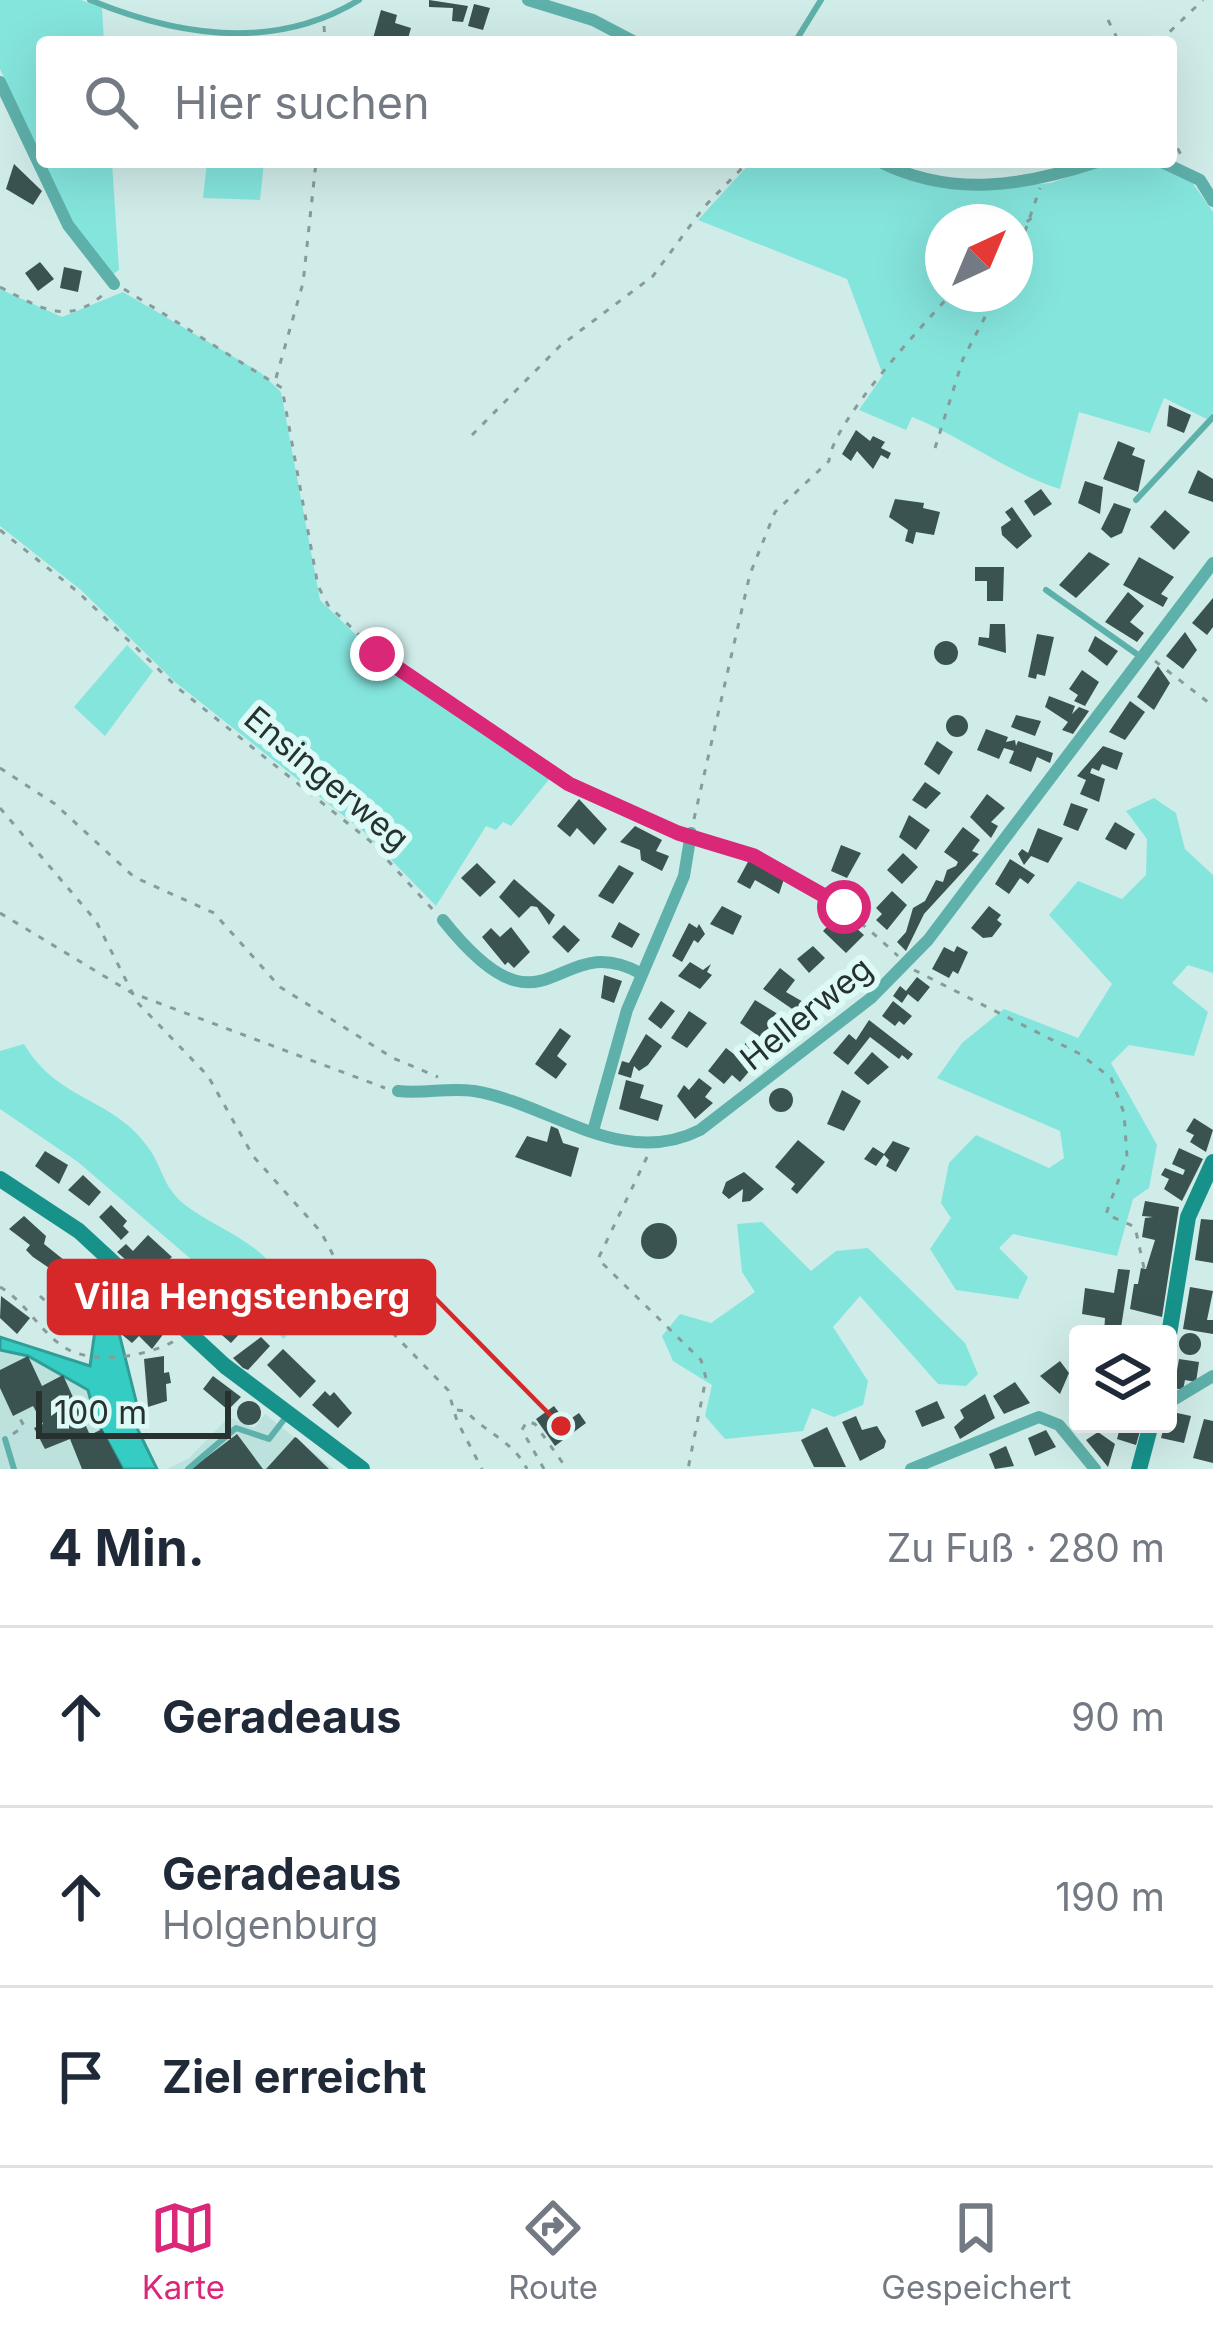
<!DOCTYPE html>
<html lang="de">
<meta charset="utf-8">
<style>
body{margin:0;font-family:Inter,sans-serif;background:#f6f6f7;color:#1f2937}
.controls{position:absolute;right:36px;bottom:36px;display:grid;overflow:hidden;border-radius:12px;box-shadow:0 12px 48px #0002}
.controls button{width:108px;height:108px;display:grid;place-items:center;padding:0;border:0;border-bottom:3px solid #e0e1e3;background:#fff;color:#1f2937;font:60px sans-serif}
.compass{position:absolute;left:925px;top:204px;width:108px;height:108px;border-radius:50%;background:#fff;box-shadow:0 12px 48px #0002;rotate:44deg}
.scale{position:absolute;left:36px;bottom:30px;width:195px;box-sizing:border-box;padding-left:12px;border:6px solid #263130;border-top:0;font-size:33px;line-height:42px;white-space:nowrap;color:#263130;-webkit-text-stroke:9px #ddfaf6;paint-order:stroke}
.stop{position:absolute;width:36px;height:36px;margin:-27px;border:9px solid #db2777;border-radius:50%;background:#fff}
.stop.end{background:#db2777;border-color:#fff;box-shadow:0 3px 12px #0008}
.list{margin:0;padding:0;list-style:none}
h2{display:flex;justify-content:space-between;align-items:center;height:156px;margin:0;padding:0 48px;font-size:51px}
h2 small{font-size:39px;font-weight:400;color:#747a83}
.list li{display:grid;grid-template-columns:78px 1fr auto;gap:36px;align-items:center;box-sizing:border-box;height:180px;padding:0 48px;border-top:3px solid #e0e1e3}
.list b{display:block;font-size:45px;white-space:nowrap}
.list p{margin:0;font-size:39px;white-space:nowrap;color:#747a83}
.list em{font-size:39px;font-style:normal;color:#747a83}
.icon{flex:none;width:66px;height:66px;fill:none;stroke:currentColor;stroke-width:2;stroke-linecap:round;stroke-linejoin:round}
.map{position:relative;flex:none;width:1213px;height:1469px;overflow:hidden}
.search{position:absolute;background:#fff;box-shadow:0 12px 48px #0002;left:36px;right:36px;top:36px;height:132px;display:flex;align-items:center;gap:30px;box-sizing:border-box;padding:0 42px;border-radius:12px;color:#747a83;font-size:45px}
.sheet{height:696px;background:#fff}
nav{display:flex;justify-content:space-around;align-items:center;box-sizing:border-box;height:168px;border-top:3px solid #e0e1e3;background:#fff;font-size:33px;color:#747a83}
nav a{display:grid;justify-items:center;gap:6px}
nav .on{color:#db2777}
.map>svg:first-child{display:block}
.built{fill:#bde2de}
.green{fill:#84e5dd;fill-rule:evenodd}
.water{fill:#35ccc3;stroke:#309e97;stroke-width:3}
.building{fill:#3a5351}
.lines{fill:none;stroke-linecap:round;stroke-linejoin:round}
.path{stroke:#879c9a;stroke-width:3;stroke-dasharray:6 9;stroke-linecap:butt}
.lane{stroke:#5eb1aa;stroke-width:6}
.street{stroke:#5eb1aa;stroke-width:12}
.secondary{stroke:#17928b;stroke-width:16}
.route{stroke:#db2777;stroke-width:15}
.labels{text-anchor:middle;stroke-width:12;stroke-linejoin:round;paint-order:stroke}
.street-label{font-size:33px;fill:#263130;stroke:#ddfaf6}
.leader{fill:none;stroke:#d62828;stroke-width:4.5}
.callout-dot{fill:#d62828;stroke:#ddfaf6;stroke-width:4.5}
.callout{fill:#d62828;stroke:#d62828;stroke-width:4.5}
.callout-label{font-size:36px;text-anchor:middle;font-weight:bold;fill:#fff}
</style>
<div class="map">
<svg width="1213" height="1469" viewBox="0 0 1213 1469">
<rect width="100%" height="100%" fill="#d0ece9"/>
<!-- built -->
<g class="built">
<polygon points="0,1350 28,1356 88,1390 96,1420 123,1469 0,1469"/>
<polygon points="265,1414 334,1469 167,1469 189,1458 225,1421 232,1418 254,1428"/>
</g>
<!-- green -->
<g class="green">
<polygon points="0,0 81,0 102,8 104,42 42,42 42,160 0,69"/>
<polygon points="43,162 112,162 119,270 113,274 74,225"/>
<polygon points="207,162 264,162 260,200 203,198"/>
<path d="M751 162H873L901 177 994 188 1051 183 1109 162H1152L1189 178 1213 212V412L1207 419 1164 398 1150 433 1079 412 1060 489C1008 473 963 437 912 417L906 430 859 410 883 375 847 279 698 220ZM943 222H1015V294H943Z"/>
<polygon points="0,289 62,317 123,292 261,373 281,392 320,600 387,665 551,777 511,826 503,822 496,830 486,826 436,906 364,832 175,682 81,590 0,526"/>
<polygon points="127,645 153,671 105,736 74,707"/>
<polygon points="1154,798 1176,813 1185,849 1213,875 1213,973 1188,965 1172,983 1208,1012 1194,1056 1129,1045 1111,1063 1157,1145 1149,1188 1133,1199 1117,1256 1013,1234 999,1248 1028,1277 1018,1299 956,1290 930,1249 951,1218 941,1203 949,1163 976,1135 1049,1168 1064,1158 1060,1131 937,1078 962,1043 1004,1009 1078,1038 1112,984 1049,915 1078,881 1122,899 1146,875 1147,839 1126,811"/>
<path d="M24 1044C59 1103 115 1097 150 1150 162 1168 164 1188 184 1204 221 1233 270 1243 288 1292L281 1300 297 1322 284 1339 78 1162 0 1109V1051Z"/>
<polygon points="762,1222 811,1271 836,1251 868,1248 965,1343 978,1374 966,1386 938,1384 860,1296 833,1327 868,1381 863,1405 834,1417 812,1408 803,1431 725,1439 705,1416 712,1385 673,1361 662,1336 680,1314 711,1323 755,1292 742,1272 737,1224"/>
</g>
<!-- water -->
<polygon class="water" points="97,1316 116,1321 137,1405 134,1422 157,1469 123,1469 96,1420 88,1390 28,1356 0,1350 0,1337 90,1366"/>
<!-- building -->
<g class="building">
<polygon points="429,0 468,6 463,22 452,21 453,8 429,7"/>
<polygon points="474,4 490,8 483,30 468,26"/>
<polygon points="381,10 397,15 395,23 411,28 407,42 372,42"/>
<polygon points="14,164 42,191 33,205 6,189"/>
<polygon points="40,262 54,279 38,291 25,273"/>
<polygon points="64,267 82,271 78,292 60,288"/>
<polygon points="1169,405 1191,415 1184,433 1167,426"/>
<polygon points="856,430 870,441 873,436 885,442 881,448 891,453 888,459 881,455 873,469 857,451 851,461 842,454"/>
<polygon points="1118,441 1135,448 1132,455 1145,460 1138,492 1103,479"/>
<polygon points="1198,470 1213,479 1213,502 1188,493"/>
<polygon points="1085,481 1103,487 1100,514 1078,503"/>
<polygon points="1041,489 1052,504 1034,516 1024,501"/>
<polygon points="895,499 924,503 923,508 940,512 934,535 916,532 913,544 905,541 908,530 889,517"/>
<polygon points="1114,503 1131,509 1122,533 1111,538 1101,529"/>
<polygon points="1012,507 1032,536 1017,549 1002,535 1001,527 1011,520 1005,512"/>
<polygon points="1165,510 1190,532 1174,550 1150,527"/>
<polygon points="1089,552 1110,564 1076,598 1059,585"/>
<polygon points="1139,557 1174,577 1161,594 1168,598 1163,607 1123,585"/>
<polygon points="975,567 1004,567 1003,601 987,601 987,581 975,581"/>
<polygon points="1128,592 1144,606 1130,622 1144,633 1137,642 1105,622"/>
<polygon points="1213,598 1213,627 1207,635 1192,623"/>
<polygon points="990,624 1005,624 1006,653 978,645 979,637 989,638"/>
<polygon points="1185,632 1197,650 1183,669 1166,656"/>
<polygon points="1037,634 1054,637 1045,676 1037,674 1036,679 1028,677"/>
<polygon points="1095,636 1118,651 1107,666 1088,651"/>
<circle cx="946" cy="653" r="12"/>
<polygon points="1158,666 1170,683 1154,710 1137,697"/>
<polygon points="1082,670 1099,682 1085,706 1074,701 1078,695 1069,689"/>
<polygon points="1049,696 1075,706 1072,714 1079,707 1089,711 1073,734 1062,730 1068,722 1045,707"/>
<polygon points="1130,701 1145,712 1125,740 1109,732"/>
<polygon points="1016,715 1041,721 1035,736 1011,727"/>
<circle cx="957" cy="726" r="11"/>
<polygon points="986,729 1008,737 1006,742 1015,740 1016,746 1018,741 1053,753 1050,763 1037,757 1031,772 1009,763 1014,751 1004,748 999,759 977,750"/>
<polygon points="937,741 953,752 939,775 924,764"/>
<polygon points="1103,746 1123,753 1117,770 1102,764 1099,771 1092,768 1090,773 1105,779 1099,802 1080,794 1086,780 1077,776"/>
<polygon points="925,782 941,793 926,809 912,800"/>
<polygon points="987,794 1005,808 991,822 998,826 991,838 970,817"/>
<polygon points="579,799 607,829 594,845 577,828 570,837 557,826"/>
<polygon points="1071,803 1088,809 1078,831 1063,825"/>
<polygon points="909,815 930,830 916,850 899,837"/>
<polygon points="1115,822 1135,834 1126,850 1105,839"/>
<polygon points="635,826 662,840 656,851 669,856 662,871 641,860 640,850 620,842"/>
<polygon points="963,827 980,840 972,851 979,854 924,914 906,951 897,942 906,932 913,908 925,901 936,880 943,882 947,870 956,866 958,862 944,852"/>
<polygon points="1038,828 1063,838 1048,863 1031,856 1024,865 1018,854 1022,849 1028,853"/>
<polygon points="841,845 861,853 847,878 831,871"/>
<polygon points="903,853 918,867 902,884 887,870"/>
<polygon points="1010,859 1035,875 1028,884 1020,878 1009,894 995,884"/>
<polygon points="749,860 784,879 779,894 755,880 750,889 737,882"/>
<polygon points="477,863 496,882 480,897 461,878"/>
<polygon points="619,865 634,873 613,904 598,896"/>
<polygon points="514,879 555,915 549,925 537,907 531,906 519,918 499,897"/>
<polygon points="892,891 907,905 887,930 876,920 882,914 876,908"/>
<polygon points="722,906 742,916 733,935 710,924"/>
<polygon points="989,906 1001,915 997,920 1002,924 992,937 983,938 971,928"/>
<polygon points="839,914 851,930 854,926 864,935 846,953 823,931"/>
<polygon points="619,922 640,934 632,948 611,937"/>
<polygon points="689,923 697,928 699,924 705,934 698,943 694,940 682,962 672,956"/>
<polygon points="564,925 580,940 568,953 552,937"/>
<polygon points="511,927 530,952 514,968 508,962 505,965 482,937 491,928 500,937"/>
<polygon points="813,946 825,958 809,973 797,959"/>
<polygon points="957,946 968,952 958,974 953,971 949,978 932,969 944,947 954,952"/>
<polygon points="690,962 703,970 711,964 707,972 712,975 700,989 678,976"/>
<polygon points="780,968 795,980 786,992 805,1003 798,1013 763,989"/>
<polygon points="604,975 622,981 614,1003 601,998"/>
<polygon points="917,977 930,987 918,1002 908,994 902,1003 893,996 900,986 906,991"/>
<polygon points="755,1000 781,1016 760,1037 740,1023"/>
<polygon points="661,1001 675,1011 661,1029 648,1019"/>
<polygon points="893,1001 912,1016 904,1025 899,1021 895,1026 882,1016"/>
<polygon points="689,1011 707,1023 687,1048 671,1038"/>
<polygon points="869,1020 913,1054 908,1060 902,1055 899,1059 870,1037 848,1065 833,1053 849,1034 856,1040"/>
<polygon points="560,1028 571,1036 557,1056 567,1064 556,1079 535,1064"/>
<polygon points="782,1030 792,1036 786,1047 779,1043 761,1062 742,1049 749,1037 763,1047"/>
<polygon points="646,1034 662,1046 648,1065 639,1071 634,1066 631,1078 618,1074 622,1061 629,1063"/>
<polygon points="726,1048 752,1068 740,1082 732,1075 724,1084 708,1071"/>
<polygon points="872,1052 889,1067 868,1085 854,1073"/>
<polygon points="699,1078 712,1088 705,1097 713,1103 695,1119 677,1096 684,1085 689,1090"/>
<polygon points="626,1080 644,1085 640,1098 663,1105 658,1121 619,1109"/>
<circle cx="781" cy="1100" r="12"/>
<polygon points="842,1090 861,1101 844,1131 827,1124"/>
<polygon points="1194,1118 1213,1130 1206,1152 1190,1142 1194,1135 1186,1131"/>
<polygon points="551,1126 558,1129 563,1143 579,1148 571,1177 515,1157 527,1136 547,1142"/>
<polygon points="798,1140 825,1162 797,1194 791,1189 795,1184 775,1167"/>
<polygon points="893,1141 910,1148 896,1172 886,1166 889,1160 884,1155 876,1166 864,1159 873,1147 884,1154"/>
<polygon points="1179,1148 1203,1159 1182,1201 1164,1189 1169,1179 1161,1175 1165,1168 1183,1175 1185,1170 1172,1164"/>
<polygon points="45,1151 68,1165 59,1184 35,1166"/>
<polygon points="744,1172 764,1189 750,1201 742,1202 743,1189 729,1199 722,1193 726,1182"/>
<polygon points="83,1175 101,1192 89,1206 68,1190"/>
<polygon points="1145,1201 1179,1207 1162,1317 1130,1309 1134,1284 1138,1284 1141,1268 1146,1269 1155,1240 1142,1237 1145,1218 1153,1217 1142,1216"/>
<polygon points="111,1205 127,1221 123,1226 129,1232 121,1240 99,1217"/>
<polygon points="24,1216 46,1236 44,1244 104,1292 97,1299 89,1303 73,1291 64,1300 51,1292 58,1274 33,1257 26,1250 30,1245 9,1229"/>
<polygon points="1201,1219 1213,1220 1213,1263 1195,1260"/>
<circle cx="659" cy="1241" r="18"/>
<polygon points="148,1235 172,1257 147,1279 117,1252 126,1244 133,1251"/>
<polygon points="1118,1269 1130,1270 1120,1334 1104,1334 1105,1318 1082,1314 1085,1288 1114,1293"/>
<polygon points="1190,1287 1213,1291 1207,1320 1213,1320 1213,1334 1183,1329"/>
<polygon points="125,1295 165,1332 152,1349 139,1336 132,1343 120,1333 128,1325 110,1308"/>
<polygon points="1,1296 30,1318 17,1334 0,1318"/>
<polygon points="220,1310 243,1330 231,1343 208,1323"/>
<circle cx="1190" cy="1344" r="11"/>
<polygon points="261,1337 270,1346 248,1370 243,1368 233,1358"/>
<polygon points="283,1349 316,1381 300,1398 267,1365"/>
<polygon points="28,1356 42,1386 63,1375 90,1435 102,1429 123,1469 82,1469 70,1439 45,1449 34,1428 43,1424 33,1406 13,1416 0,1388 0,1370"/>
<polygon points="164,1356 164,1373 169,1372 171,1383 166,1384 167,1401 148,1407 144,1359"/>
<polygon points="1179,1359 1199,1362 1196,1382 1185,1380 1183,1390 1174,1388"/>
<polygon points="1060,1361 1069,1373 1060,1394 1040,1376"/>
<polygon points="213,1376 241,1397 228,1410 203,1389"/>
<polygon points="1015,1382 1030,1403 1004,1414 993,1396"/>
<polygon points="325,1391 330,1396 334,1392 352,1413 338,1428 312,1405"/>
<polygon points="985,1394 995,1418 960,1439 954,1427 964,1418 960,1410"/>
<polygon points="937,1401 945,1418 922,1427 915,1411"/>
<circle cx="249" cy="1413" r="12"/>
<polygon points="554,1406 566,1422 579,1413 586,1423 555,1446 536,1419"/>
<polygon points="1168,1411 1191,1416 1184,1443 1161,1438"/>
<polygon points="856,1416 862,1430 877,1426 886,1441 884,1448 860,1461 842,1422"/>
<polygon points="1204,1419 1213,1421 1213,1463 1193,1458"/>
<polygon points="1121,1424 1142,1424 1136,1445 1117,1439"/>
<polygon points="827,1427 846,1467 814,1467 801,1440"/>
<polygon points="1046,1430 1056,1447 1035,1456 1028,1438"/>
<polygon points="1098,1432 1115,1444 1108,1467 1086,1440"/>
<polygon points="237,1434 263,1469 191,1469"/>
<polygon points="295,1437 297,1438 329,1469 266,1469"/>
<polygon points="1006,1446 1014,1466 995,1469 989,1454"/>
</g>
<g class="lines">
<!-- path -->
<g class="path">
<polyline points="1108,20 1119,42"/>
<polyline points="324,26 325,42"/>
<polyline points="1159,42 1203,0"/>
<polyline points="1171,135 1181,155"/>
<polyline points="1015,231 1033,217"/>
<polyline points="1015,260 1040,188"/>
<path d="M0 287C41 308 68 328 107 291"/>
<polyline points="124,289 282,388 318,586 328,605 387,662 552,773 677,833"/>
<polyline points="276,378 303,283 316,162"/>
<polyline points="472,435 560,346 653,276 704,207 748,162"/>
<polyline points="935,448 963,359 997,294"/>
<polyline points="0,530 78,592 179,689 370,841 435,912"/>
<polyline points="1155,661 1213,706"/>
<polyline points="0,768 55,804 134,877 214,913 280,987 393,1058 438,1077"/>
<polyline points="0,808 96,921 137,1002 208,1076 253,1156 321,1232 352,1291 448,1390 457,1421 482,1469"/>
<path d="M694 819 750 574 775 512 829 461C832 423 921 327 951 294"/>
<path d="M704 837C779 859 842 903 898 956"/>
<polyline points="0,913 132,993 385,1088"/>
<polyline points="914,970 1080,1054 1111,1078 1124,1113 1127,1157 1106,1214 1135,1227 1144,1268"/>
<polyline points="647,1157 598,1259 701,1360 706,1378 688,1469"/>
<path d="M0 1287C26 1302 39 1331 64 1347 92 1366 150 1356 176 1340"/>
<polyline points="40,1296 58,1313 72,1316 122,1290"/>
<path d="M457 1410 466 1411C487 1434 513 1441 527 1469"/>
<polyline points="13,1434 24,1426 17,1413"/>
<polyline points="544,1469 522,1430 527,1421 535,1424 567,1469"/>
</g>
<!-- lane -->
<g class="lane">
<path d="M90 0C177 36 274 52 359 0"/>
<polyline points="795,42 821,0"/>
<polyline points="1136,500 1213,417"/>
<polyline points="1046,590 1141,657"/>
<polyline points="5,1439 14,1469"/>
<polyline points="188,1469 236,1428 269,1439 286,1417"/>
</g>
<!-- street -->
<g class="street">
<polyline points="528,0 593,20 635,42"/>
<polyline points="0,82 68,225 114,284"/>
<path d="M880 162C952 198 1024 186 1097 162"/>
<polyline points="1162,162 1200,180 1213,201"/>
<path d="M443 920C548 1052 555 926 640 973"/>
<path d="M398 1091C423 1094 450 1087 474 1091 549 1103 621 1170 700 1130L871 998 928 940 1213 563"/>
<polyline points="593,1131 627,1010 684,876 691,833"/>
<polyline points="1168,1403 1213,1376"/>
<polyline points="911,1469 1039,1417 1059,1425 1095,1469"/>
</g>
<!-- secondary -->
<g class="secondary">
<polyline points="0,1179 79,1231 225,1366 362,1469"/>
<polyline points="1168,1341 1188,1217 1213,1162"/>
<polyline points="1139,1469 1151,1424"/>
</g>
</g>
<g class="lines">
<!-- route -->
<polyline class="route" points="377,654 569,784 678,833 754,856 844,907"/>
</g>
<g class="labels">
<!-- street labels -->
<g class="street-label">
<text transform="translate(327 778) rotate(40)" y="12">Ensingerweg</text>
<text transform="translate(806 1013) rotate(-39)" y="12">Hellerweg</text>
</g>
</g>
<!-- callouts -->
<path class="leader" d="M561 1426L434 1297"/>
<circle class="callout-dot" cx="561" cy="1426" r="12"/>
<rect class="callout" x="49" y="1261" width="385" height="72" rx="12"/>
<g class="callout-label">
<text x="242" y="1309">Villa Hengstenberg</text>
</g>
</svg>
<div class="controls">
<button><svg class="icon" aria-label="layers" viewBox="0 0 24 24"><path d="M12 4l9 5-9 5-9-5zM3 14l9 5 9-5"/></svg></button>
</div>
<svg class="compass" viewBox="-18 -18 36 36"><path d="M0-13l5 13h-10z" fill="#e53935"/><path d="M0 13l5-13h-10z" fill="#747a83"/></svg>
<div class="scale">100 m</div>
<div class="stop" style="left:844px;top:907px"></div>
<div class="stop end" style="left:377px;top:654px"></div>
<div class="search"><svg class="icon" aria-label="search" viewBox="0 0 24 24"><circle cx="10" cy="10" r="6"/><path d="M15 15l6 6"/></svg>Hier suchen</div>
</div>
<section class="sheet">
<h2>4 Min.<small>Zu Fuß · 280 m</small></h2>
<ul class="list">
<li><svg class="icon" aria-label="ahead" viewBox="0 0 24 24"><path d="M12 20V5M6 11l6-6 6 6"/></svg><div><b>Geradeaus</b></div><em>90 m</em></li>
<li><svg class="icon" aria-label="ahead" viewBox="0 0 24 24"><path d="M12 20V5M6 11l6-6 6 6"/></svg><div><b>Geradeaus</b><p>Holgenburg</p></div><em>190 m</em></li>
<li><svg class="icon" aria-label="arrive" viewBox="0 0 24 24"><path d="M6 21V4h12l-3 4 3 4H6"/></svg><div><b>Ziel erreicht</b></div></li>
</ul>
</section>
<nav>
<a class="on"><svg class="icon" aria-label="map" viewBox="0 0 24 24"><path d="M3 6l6-2 6 2 6-2v14l-6 2-6-2-6 2zM9 4v14M15 6v14"/></svg>Karte</a>
<a><svg class="icon" aria-label="directions" viewBox="0 0 24 24"><path d="M12 3l9 9-9 9-9-9zM9 14v-3h6M13 9l2 2-2 2"/></svg>Route</a>
<a><svg class="icon" aria-label="saved" viewBox="0 0 24 24"><path d="M7 4h10v16l-5-4-5 4z"/></svg>Gespeichert</a>
</nav>
